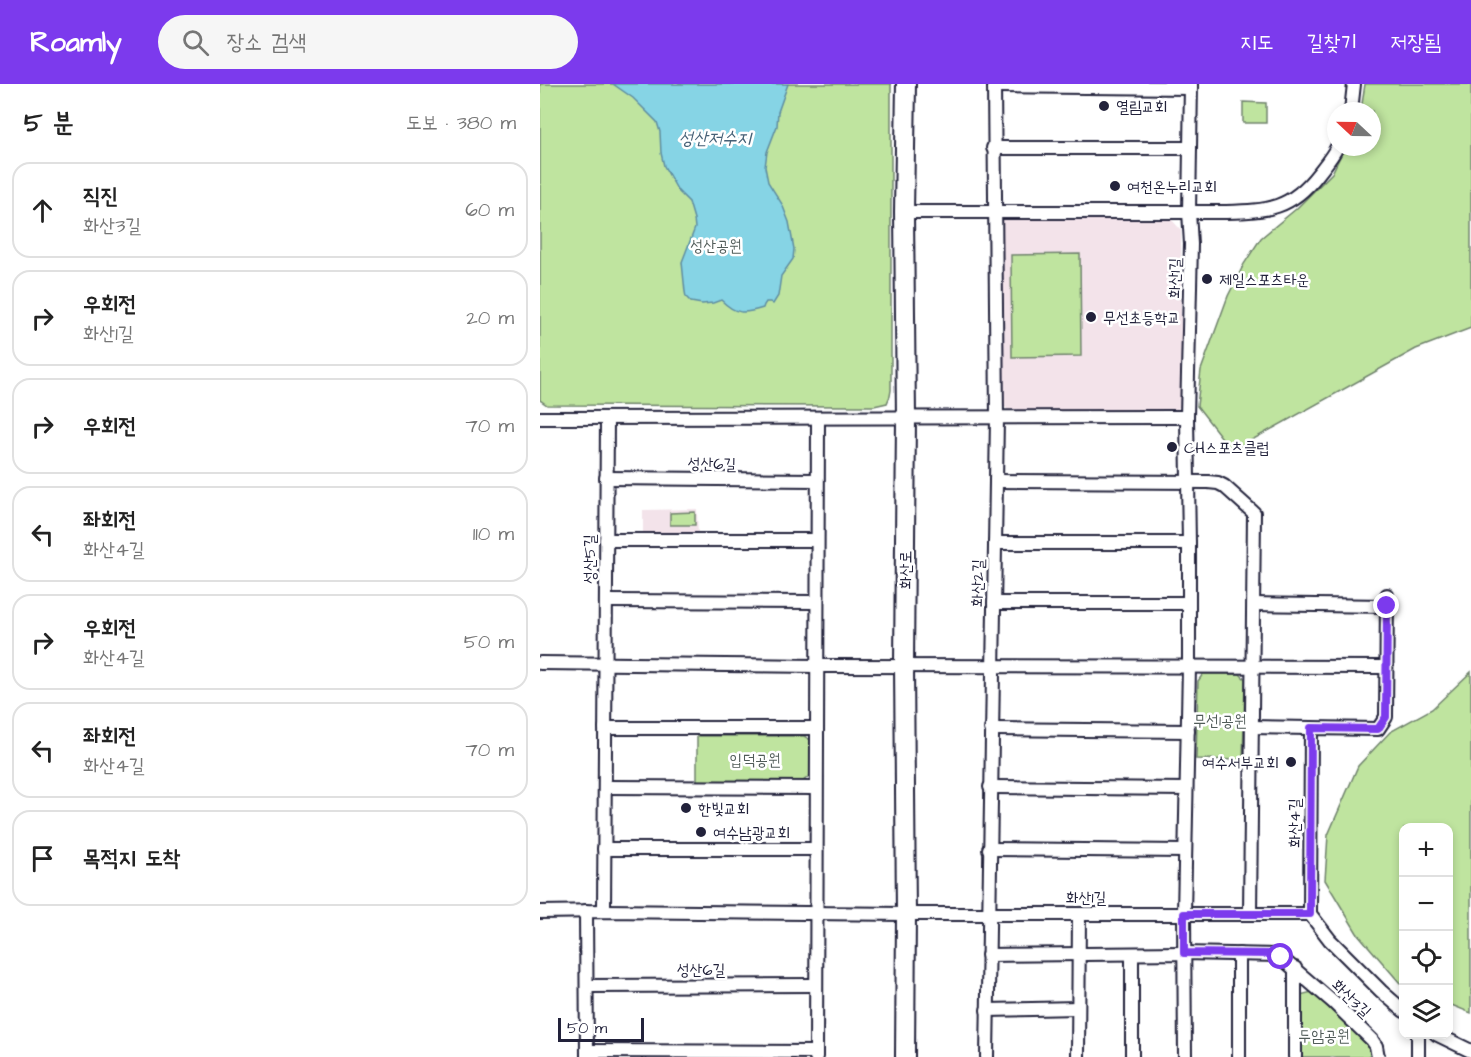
<!DOCTYPE html>
<html lang="ko">
<meta charset="utf-8">
<style>
body{margin:0;font-family:"Architects Daughter","Poor Story",sans-serif;background:#f6f6f6;color:#222}
.controls{position:absolute;right:18px;bottom:18px;display:grid;overflow:hidden;border-radius:12px;box-shadow:0 3px 9px #0003}
.controls button{width:54px;height:54px;display:grid;place-items:center;padding:0;border:0;border-bottom:2px solid #e0e0e0;background:#fff;color:#222;font:30px sans-serif}
.compass{position:absolute;left:787px;top:18px;width:54px;height:54px;border-radius:50%;background:#fff;box-shadow:0 3px 9px #0003;rotate:292deg}
.scale{position:absolute;left:18px;bottom:15px;width:86px;box-sizing:border-box;padding-left:6px;border:3px solid #22223b;border-top:0;font-size:16px;line-height:21px;white-space:nowrap;color:#22223b;-webkit-text-stroke:4px #fff;paint-order:stroke}
.stop{position:absolute;width:18px;height:18px;margin:-14px;border:4px solid #7c3aed;border-radius:50%;background:#fff}
.stop.end{background:#7c3aed;border-color:#fff;box-shadow:0 2px 6px #0008}
.list{margin:0;padding:0;list-style:none}
h2{display:flex;justify-content:space-between;align-items:center;height:78px;margin:0;padding:0 24px;font-size:26px}
h2 small{font-size:20px;font-weight:400;color:#767676}
.list li{display:grid;grid-template-columns:39px 1fr auto;gap:18px;align-items:center;box-sizing:border-box;height:96px;margin:0 12px 12px;padding:0 12px;border:2px solid #e0e0e0;border-radius:18px}
.list b{display:block;font-size:22px;white-space:nowrap}
.list p{margin:0;font-size:20px;white-space:nowrap;color:#767676}
.list em{font-size:20px;font-style:normal;color:#767676}
.icon{flex:none;width:33px;height:33px;fill:none;stroke:currentColor;stroke-width:2;stroke-linecap:round;stroke-linejoin:round}
.map{position:relative;flex:none;width:931px;height:973px;overflow:hidden}
header{display:flex;align-items:center;gap:36px;box-sizing:border-box;height:84px;padding:0 30px;background:#7c3aed;color:#fff}
header strong{font-size:28px}
nav{display:flex;gap:33px;margin-inline-start:auto;font-size:21px}
.search{width:420px;height:54px;background:#f6f6f6;display:flex;align-items:center;gap:15px;box-sizing:border-box;padding:0 21px;border-radius:33px;color:#767676;font-size:22px}
main{display:flex}
aside{flex:1;background:#fff}
.map>svg:first-child{display:block}
.built{fill:#f3e3ea}
.green{fill:#bfe49f;stroke:#70836d;stroke-width:1.5}
.water{fill:#86d4e5;stroke:#5e8da1;stroke-width:1.5}
.lines{fill:none;stroke-linecap:round;stroke-linejoin:round}
.street-casing{stroke:#22223b;stroke-width:16}
.secondary-casing{stroke:#22223b;stroke-width:22}
.street{stroke:#fff;stroke-width:12}
.secondary{stroke:#fff;stroke-width:18}
.route{stroke:#7c3aed;stroke-width:8}
.poi-dot{fill:#22223b;stroke:#fff;stroke-width:2}
.labels{text-anchor:middle;stroke-width:5;stroke-linejoin:round;paint-order:stroke}
.poi-label{font-size:16px;fill:#22223b;stroke:#fff;text-anchor:start}
.park-label{font-size:16px;fill:#515c59;stroke:#fff}
.street-label{font-size:16px;fill:#22223b;stroke:#fff}
.water-label{font-size:18px;font-style:italic;fill:#456076;stroke:#fff}
</style>
<header>
<strong>Roamly</strong>
<div class="search"><svg class="icon" aria-label="search" viewBox="0 0 24 24"><circle cx="10" cy="10" r="6"/><path d="M15 15l6 6"/></svg>장소 검색</div>
<nav><a>지도</a><a>길찾기</a><a>저장됨</a></nav>
</header>
<main>
<aside>
<h2>5 분<small>도보 · 380 m</small></h2>
<ul class="list">
<li><svg class="icon" aria-label="ahead" viewBox="0 0 24 24"><path d="M12 20V5M6 11l6-6 6 6"/></svg><div><b>직진</b><p>화산3길</p></div><em>60 m</em></li>
<li><svg class="icon" aria-label="right" viewBox="0 0 24 24"><path d="M7 20v-9h11M14 6l5 5-5 5"/></svg><div><b>우회전</b><p>화산1길</p></div><em>20 m</em></li>
<li><svg class="icon" aria-label="right" viewBox="0 0 24 24"><path d="M7 20v-9h11M14 6l5 5-5 5"/></svg><div><b>우회전</b></div><em>70 m</em></li>
<li><svg class="icon" aria-label="left" viewBox="0 0 24 24"><path d="M17 20v-9H6M10 6l-5 5 5 5"/></svg><div><b>좌회전</b><p>화산4길</p></div><em>110 m</em></li>
<li><svg class="icon" aria-label="right" viewBox="0 0 24 24"><path d="M7 20v-9h11M14 6l5 5-5 5"/></svg><div><b>우회전</b><p>화산4길</p></div><em>50 m</em></li>
<li><svg class="icon" aria-label="left" viewBox="0 0 24 24"><path d="M17 20v-9H6M10 6l-5 5 5 5"/></svg><div><b>좌회전</b><p>화산4길</p></div><em>70 m</em></li>
<li><svg class="icon" aria-label="arrive" viewBox="0 0 24 24"><path d="M6 21V4h12l-3 4 3 4H6"/></svg><div><b>목적지 도착</b></div></li>
</ul>
</aside>
<div class="map">
<svg width="931" height="973" viewBox="0 0 931 973">
<rect width="100%" height="100%" fill="#fff"/>
<filter id="ink" filterUnits="userSpaceOnUse"><feTurbulence type="fractalNoise" baseFrequency=".0167" numOctaves="2"/><feDisplacementMap in="SourceGraphic" scale="12" xChannelSelector="R" yChannelSelector="G"/><feConvolveMatrix kernelMatrix="1 2 1 2 8 2 1 2 1" color-interpolation-filters="sRGB"/></filter>
<g filter="url(#ink)">
<!-- built -->
<g class="built">
<polygon points="467,132 631,135 641,146 641,321 635,328 469,327 461,319 459,140"/>
<polygon points="157,425 158,450 103,450 103,426"/>
</g>
<!-- green -->
<g class="green">
<polygon points="0,0 351,0 351,306 350,312 347,319 334,322 7,321 0,316"/>
<polygon points="825,0 931,0 931,244 876,265 692,367 657,322 661,286 688,212 704,180 721,154 756,125 792,89 805,63 832,63 832,27 821,27"/>
<polygon points="703,18 726,19 726,39 703,39"/>
<polygon points="540,170 541,272 472,273 471,171"/>
<polygon points="155,428 155,441 130,441 130,429"/>
<polygon points="931,588 931,929 909,920 908,744 864,744 863,900 860,899 817,849 785,796 788,751 818,682 850,648 892,625"/>
<polygon points="663,590 700,590 705,595 703,676 656,675 658,597"/>
<polygon points="157,652 264,652 274,658 273,689 263,697 157,698"/>
<polygon points="772,908 829,962 833,973 762,973 760,911"/>
</g>
<!-- water -->
<path class="water" d="M73 0H248L238 28 237 42 227 68 225 83 228 98 242 120 249 138 254 165 253 175 241 192 238 212 233 220 230 218H226L224 221 223 224C204 230 196 231 181 216L173 219 162 220 151 218 146 213 145 208 142 178 155 144 154 135 149 118 138 107 124 82 121 69 120 48 117 38 93 14Z"/>
<g class="lines">
<!-- street casing -->
<g class="street-casing">
<g id="street">
<polyline points="454,2 651,4"/>
<polyline points="811,27 814,0"/>
<polyline points="453,64 650,64"/>
<path d="M364 128H686C728 127 751 125 778 90 785 81 792 73 797 63"/>
<polyline points="0,334 647,333"/>
<polyline points="66,394 277,396"/>
<polyline points="456,397 668,398 678,399 684,402 714,429 710,830"/>
<polyline points="66,456 277,456"/>
<polyline points="455,459 649,459"/>
<polyline points="847,511 846,633 838,645 771,644 770,830 790,856 841,907 864,927"/>
<polyline points="66,517 277,518"/>
<polyline points="454,519 648,519"/>
<polyline points="714,520 847,522"/>
<polyline points="0,579 277,582 846,583"/>
<polyline points="712,643 771,644"/>
<polyline points="65,644 277,644"/>
<polyline points="451,645 648,647"/>
<polyline points="65,703 276,704"/>
<polyline points="450,703 646,705"/>
<polyline points="64,765 276,765"/>
<polyline points="449,765 645,767"/>
<polyline points="46,827 47,973"/>
<polyline points="64,827 67,334"/>
<polyline points="0,828 64,827 366,830 770,830"/>
<polyline points="699,870 699,973"/>
<polyline points="448,871 644,869 738,871 794,919 832,956 836,962 838,973"/>
<polyline points="47,902 276,901"/>
<polyline points="447,926 538,924"/>
<polyline points="896,950 931,967"/>
<polyline points="47,967 276,968"/>
<polyline points="276,973 278,334"/>
<polyline points="447,973 457,334 454,0"/>
<polyline points="538,973 539,830"/>
<polyline points="592,973 592,870"/>
<polyline points="645,973 644,830 649,583 649,459 647,333 651,160 649,128 651,0"/>
<polyline points="755,973 755,884"/>
<polyline points="878,973 878,950"/>
</g>
</g>
<!-- secondary casing -->
<g class="secondary-casing">
<polyline id="secondary" points="365,973 366,830 364,581 366,334 364,128 366,0"/>
</g>
<!-- street -->
<use href="#street" class="street"/>
<!-- secondary -->
<use href="#secondary" class="secondary"/>
</g>
</g>
<g class="lines" filter="url(#ink)">
<!-- route -->
<polyline class="route" points="741,873 738,871 733,870 644,869 644,830 770,830 771,644 838,645 846,633 847,522"/>
</g>
<!-- markers -->
<g class="poi-dot">
<circle cx="564" cy="22" r="6"/>
<circle cx="575" cy="102" r="6"/>
<circle cx="667" cy="195" r="6"/>
<circle cx="551" cy="233" r="6"/>
<circle cx="632" cy="363" r="6"/>
<circle cx="751" cy="678" r="6"/>
<circle cx="146" cy="724" r="6"/>
<circle cx="161" cy="748" r="6"/>
</g>
<g class="labels">
<!-- poi labels -->
<g class="poi-label">
<text x="576" y="28">열림교회</text>
<text x="587" y="108">여천온누리교회</text>
<text x="679" y="201">제일스포츠타운</text>
<text x="563" y="239">무선초등학교</text>
<text x="644" y="369">CH스포츠클럽</text>
<text x="739" y="684" text-anchor="end">여수서부교회</text>
<text x="158" y="730">한빛교회</text>
<text x="173" y="754">여수남광교회</text>
</g>
<!-- park labels -->
<g class="park-label">
<text x="176" y="167">성산공원</text>
<text x="680" y="642">무선1공원</text>
<text x="215" y="681">입덕공원</text>
<text x="784" y="957">두암공원</text>
</g>
<!-- street labels -->
<g class="street-label">
<text transform="translate(634 194) rotate(-89)" y="6">화산1길</text>
<text transform="translate(172 379) rotate(1)" y="6">성산6길</text>
<text transform="translate(49 475) rotate(-90)" y="6">성산5길</text>
<text transform="translate(365 486) rotate(-90)" y="6">화산로</text>
<text transform="translate(437 499) rotate(-89)" y="6">화산2길</text>
<text transform="translate(754 739) rotate(-90)" y="6">화산4길</text>
<text x="546" y="819">화산1길</text>
<text x="161" y="891">성산6길</text>
<text transform="translate(812 914) rotate(44)" y="6">화산3길</text>
</g>
<!-- water labels -->
<g class="water-label">
<text x="175" y="60">성산저수지</text>
</g>
</g>
</svg>
<div class="controls">
<button>+</button>
<button>−</button>
<button><svg class="icon" aria-label="locate" viewBox="0 0 24 24"><circle cx="12" cy="12" r="6"/><path d="M12 2v4M12 18v4M2 12h4M18 12h4"/></svg></button>
<button><svg class="icon" aria-label="layers" viewBox="0 0 24 24"><path d="M12 4l9 5-9 5-9-5zM3 14l9 5 9-5"/></svg></button>
</div>
<svg class="compass" viewBox="-18 -18 36 36"><path d="M0-13l5 13h-10z" fill="#e53935"/><path d="M0 13l5-13h-10z" fill="#767676"/></svg>
<div class="scale">50 m</div>
<div class="stop" style="left:741px;top:873px"></div>
<div class="stop end" style="left:847px;top:522px"></div>
</div>
</main>
